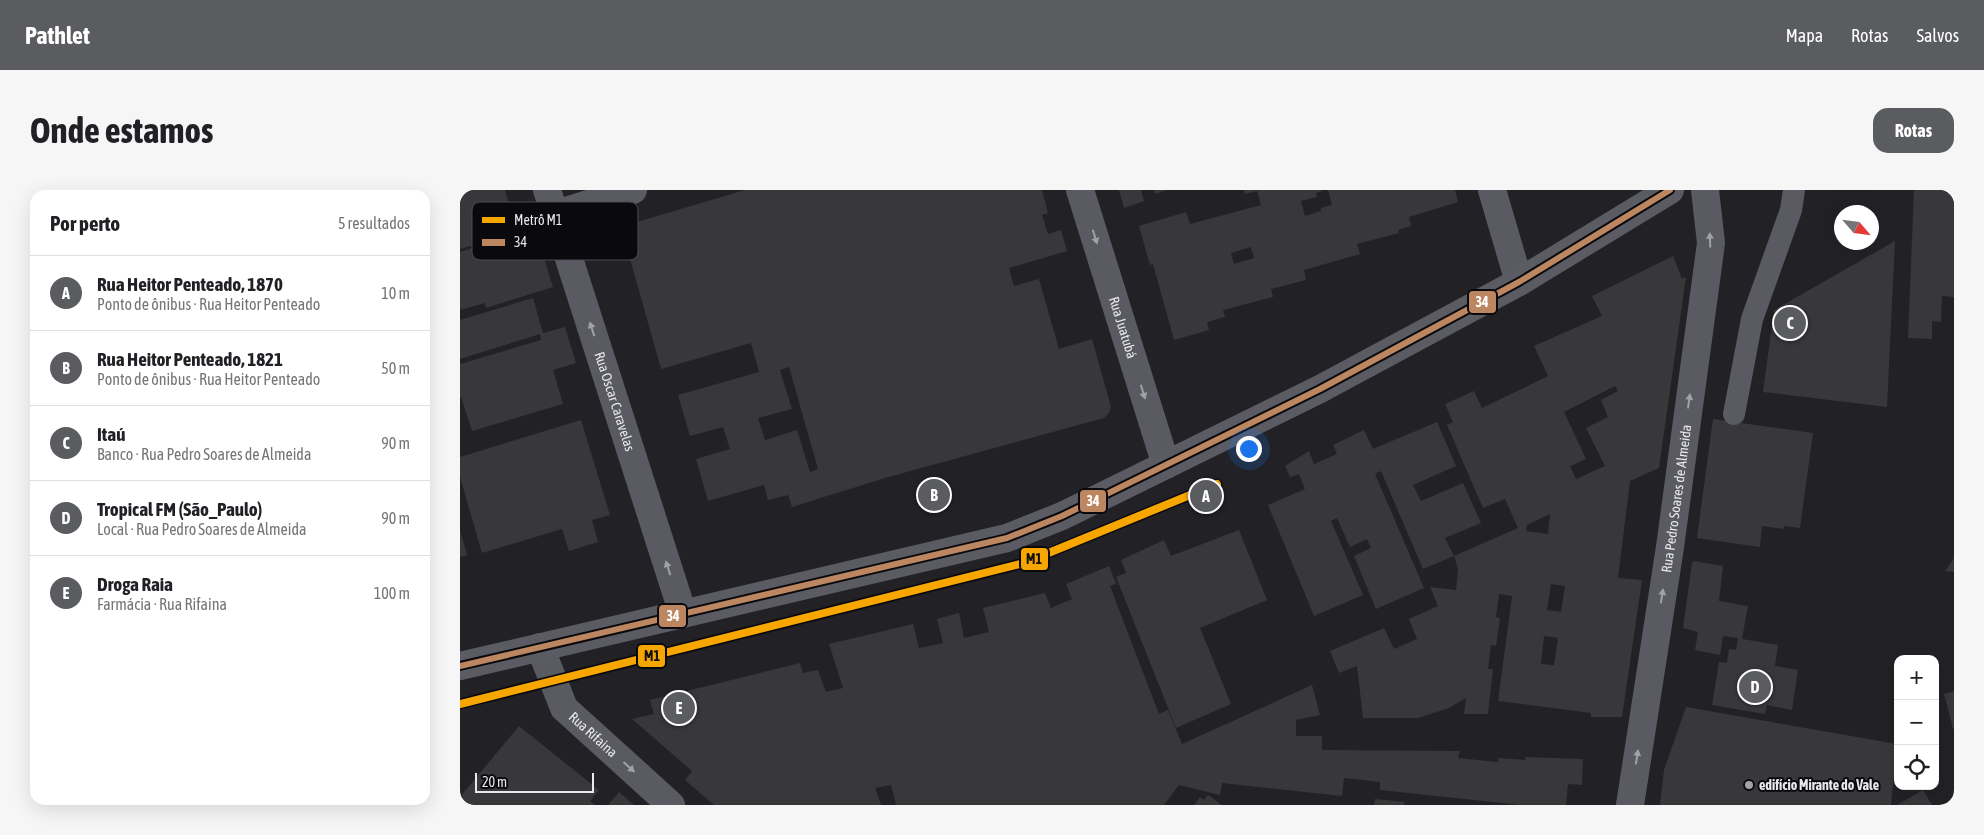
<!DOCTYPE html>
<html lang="pt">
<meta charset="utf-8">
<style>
body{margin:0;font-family:"Asap Condensed",sans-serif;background:#f6f6f6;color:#202124}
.controls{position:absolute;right:15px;bottom:15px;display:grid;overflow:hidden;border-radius:10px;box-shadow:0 5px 20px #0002}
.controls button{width:45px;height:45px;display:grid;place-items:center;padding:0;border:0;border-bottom:1px solid #e0e0e0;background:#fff;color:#202124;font:25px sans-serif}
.compass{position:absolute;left:1374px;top:15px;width:45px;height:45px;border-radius:50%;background:#fff;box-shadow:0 5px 20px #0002;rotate:118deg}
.scale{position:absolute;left:15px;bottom:12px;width:119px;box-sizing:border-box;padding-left:5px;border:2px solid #e8e8ed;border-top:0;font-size:14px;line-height:18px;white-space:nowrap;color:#e8e8ed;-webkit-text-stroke:4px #0a0a0e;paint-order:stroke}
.you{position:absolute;left:788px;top:258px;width:18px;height:18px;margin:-12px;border:4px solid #fff;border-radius:50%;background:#1a73e8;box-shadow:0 0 0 8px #1a73e833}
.badge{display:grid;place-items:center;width:32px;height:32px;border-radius:50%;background:#5b5c5f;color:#fff;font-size:16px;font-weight:700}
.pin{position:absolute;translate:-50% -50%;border:2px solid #fff;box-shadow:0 1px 5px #0006}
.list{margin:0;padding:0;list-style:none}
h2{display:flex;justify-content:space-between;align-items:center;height:65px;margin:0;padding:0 20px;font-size:21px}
h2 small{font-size:16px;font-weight:400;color:#757577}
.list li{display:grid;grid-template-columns:32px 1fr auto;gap:15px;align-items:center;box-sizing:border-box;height:75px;padding:0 20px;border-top:1px solid #e0e0e0}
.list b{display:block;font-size:19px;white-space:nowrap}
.list p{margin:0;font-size:16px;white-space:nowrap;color:#757577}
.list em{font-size:16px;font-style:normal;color:#757577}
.icon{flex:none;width:28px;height:28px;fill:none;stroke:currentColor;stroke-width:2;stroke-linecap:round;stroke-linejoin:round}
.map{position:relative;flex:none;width:1494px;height:615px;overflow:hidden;border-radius:15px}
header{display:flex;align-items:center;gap:30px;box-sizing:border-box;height:70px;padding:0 25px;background:#5b5c5f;color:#fff}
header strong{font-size:24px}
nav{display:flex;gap:28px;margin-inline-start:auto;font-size:18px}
.intro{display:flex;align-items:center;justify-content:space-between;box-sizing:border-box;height:120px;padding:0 30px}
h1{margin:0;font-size:35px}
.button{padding:12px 22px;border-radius:15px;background:#5b5c5f;color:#fff;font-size:18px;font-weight:700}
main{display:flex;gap:30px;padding:0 30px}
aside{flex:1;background:#fff;border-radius:15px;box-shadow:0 5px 20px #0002}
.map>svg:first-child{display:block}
.building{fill:#38383b;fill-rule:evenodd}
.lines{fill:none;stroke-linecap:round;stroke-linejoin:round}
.service{stroke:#5a5a62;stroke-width:22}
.minor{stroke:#5a5a62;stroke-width:28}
.primary{stroke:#5b5b63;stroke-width:28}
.bus-1-casing{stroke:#0a0a0e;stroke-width:10}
.bus-1{stroke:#bb8660;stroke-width:6}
.metro-1-casing{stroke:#0a0a0e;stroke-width:11}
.metro-1{stroke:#f7a600;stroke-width:8}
.oneway{fill:#a1a1a8}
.poi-dot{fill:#a3a3a7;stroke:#0a0a0e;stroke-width:2}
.labels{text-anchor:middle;stroke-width:4;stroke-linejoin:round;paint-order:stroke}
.street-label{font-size:14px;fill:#e8e8ed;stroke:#0a0a0e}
.poi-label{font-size:14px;font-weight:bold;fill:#e8e8ed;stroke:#0a0a0e;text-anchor:start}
.key{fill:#0a0a0e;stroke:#4d4d51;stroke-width:1}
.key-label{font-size:14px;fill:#e8e8ed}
.line-badge{stroke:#0a0a0e;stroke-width:2}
.badge-label{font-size:14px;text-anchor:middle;font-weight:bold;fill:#fff}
.pale-badge-label{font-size:14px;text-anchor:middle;font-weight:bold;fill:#111}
</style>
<header>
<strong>Pathlet</strong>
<nav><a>Mapa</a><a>Rotas</a><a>Salvos</a></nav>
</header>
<div class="intro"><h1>Onde estamos</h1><a class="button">Rotas</a></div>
<main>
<aside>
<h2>Por perto<small>5 resultados</small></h2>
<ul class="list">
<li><span class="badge">A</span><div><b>Rua Heitor Penteado, 1870</b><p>Ponto de ônibus · Rua Heitor Penteado</p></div><em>10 m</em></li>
<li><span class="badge">B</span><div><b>Rua Heitor Penteado, 1821</b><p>Ponto de ônibus · Rua Heitor Penteado</p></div><em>50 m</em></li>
<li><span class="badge">C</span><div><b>Itaú</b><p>Banco · Rua Pedro Soares de Almeida</p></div><em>90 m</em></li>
<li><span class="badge">D</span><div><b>Tropical FM (São_Paulo)</b><p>Local · Rua Pedro Soares de Almeida</p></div><em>90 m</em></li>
<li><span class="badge">E</span><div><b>Droga Raia</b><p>Farmácia · Rua Rifaina</p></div><em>100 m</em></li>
</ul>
</aside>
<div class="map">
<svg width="1494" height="615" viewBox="0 0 1494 615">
<rect width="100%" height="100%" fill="#222226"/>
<!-- building -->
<g class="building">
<polygon points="0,0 45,0 57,42 0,59"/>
<path d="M285 0H582L588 23 582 25 588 44 601 40 607 61 549 78 554 96 579 89 599 159 632 149 651 217 649 223 644 228 425 288 332 317 328 305 308 310 304 295 248 311 236 269 270 259 263 237 230 246 218 205 299 182 291 153 201 179 165 51 170 38 177 32ZM329 177 358 279 350 282 337 240 305 250 298 228 332 219 320 180Z"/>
<polygon points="659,0 681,0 684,11 664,18"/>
<polygon points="694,0 706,0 695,4"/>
<path d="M784 0H864L856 3 857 7 841 11 845 26 861 21V18L872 15 868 0H995L998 12 949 27 951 36 938 40 939 43 897 54 900 64 844 80 846 90 811 99 813 107 763 120 765 127 747 132 749 140 714 150 693 74 690 75 679 36 726 22 730 34 801 15 797 1 785 4ZM791 57 794 68 774 74 771 63Z"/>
<polygon points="1454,0 1494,0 1494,107 1482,106 1481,132 1472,131 1472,149 1448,148"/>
<polygon points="39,50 45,70 81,59 93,97 26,118 25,113 0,120 0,62"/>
<polygon points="1435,51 1427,217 1303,202 1314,120"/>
<path d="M1213 66 1222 89 1226 87 1199 278 1170 291 1158 388 1182 390 1162 527H1131V523L1038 511 1052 406 1039 404 1036 427 1040 428 1036 456 1031 455 1028 479H1033L1028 524H1004L1006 508 989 518 958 528H903L897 476 879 483 870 461 924 438 934 459 957 449 949 429 978 416 970 397 996 400 998 379 994 366 963 379 921 281 915 284 964 398 916 419 894 366 911 358 907 349 890 357 877 328 871 331 903 405 854 426 808 315 845 299 839 284 830 287 825 276 849 261 854 274 877 264 873 255 904 240 913 259 977 232 996 276 953 295 961 311 1003 293 1021 333 985 348 994 366 1058 338 1045 309 1023 318 987 235 993 232 985 214 1014 201 1022 218 1088 186 1074 156 1142 126 1132 106ZM1155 196 1158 201 1141 210 1148 227 1126 238 1145 276 1116 289 1110 276 1126 269 1104 222ZM1090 324 1088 344 1066 341 1067 335ZM1091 394 1105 396 1101 422 1087 420ZM1084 446 1098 448 1094 475 1081 474Z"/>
<polygon points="73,108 83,143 105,137 116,173 93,180 103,214 12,241 1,207 0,208 0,174 81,150 80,144 0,169 0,130"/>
<polygon points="1253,229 1353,243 1340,338 1324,336 1323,339 1302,336 1300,357 1237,348"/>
<polygon points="121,230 150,325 132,330 138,352 109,361 102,339 22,363 0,287 0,267"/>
<polygon points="0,340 7,365 0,367"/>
<polygon points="779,340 807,410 740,438 771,514 716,538 656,387 666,383 661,370 704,350 711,366"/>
<polygon points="1494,368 1494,382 1485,381"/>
<polygon points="1234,371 1263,376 1259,411 1288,416 1282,449 1318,455 1315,476 1338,480 1332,520 1307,515 1305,524 1252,515 1259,472 1267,473 1269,459 1276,460 1278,448 1263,446 1260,465 1235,460 1238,442 1223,438 1232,373"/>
<polygon points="649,376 656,394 650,396 699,524 708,520 722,554 852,495 860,525 836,530 836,546 862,546 862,560 1000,561 998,568 1038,572 1038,568 1066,570 1065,567 1123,569 1122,595 1108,594 1106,615 1061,615 920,600 920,592 884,588 882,606 762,593 760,605 719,595 704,615 436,615 431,595 415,598 421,615 254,615 225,590 232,581 172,529 194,524 190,510 340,473 343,483 358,480 366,502 383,498 369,454 453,434 459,458 483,453 477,429 499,423 504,448 529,442 523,418 585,403 591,418 612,409 606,394"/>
<polygon points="1494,501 1494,539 1493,539 1484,504"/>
<polygon points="1226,517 1437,554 1431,615 1200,615 1204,580"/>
<polygon points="59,536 139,600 130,611 135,615 0,615 0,607"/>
<polygon points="1463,600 1472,615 1437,615"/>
<polygon points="159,602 174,615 148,615"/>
<polygon points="748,605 762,615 734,615 740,607 744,610"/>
<polygon points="915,609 945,612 944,615 914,615"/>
</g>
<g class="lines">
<!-- service -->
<polyline class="service" points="1274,224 1292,129 1331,20 1334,0"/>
<!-- minor -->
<g class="minor">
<path id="s1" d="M87 0 223 424"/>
<path id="s2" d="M620 0 706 275"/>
<polyline points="1032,0 1059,92"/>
<polyline points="96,24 173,0"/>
<path id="s3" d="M80 457 104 518 211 615"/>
<path id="s4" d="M1170 615 1210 357 1251 53 1245 0"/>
</g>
<!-- primary -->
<polyline class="primary" points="0,476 547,348 602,326 860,199 1059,92 1210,0"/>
<!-- bus-1 casing -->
<g class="bus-1-casing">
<polyline id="bus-1" points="0,476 547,348 602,326 860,199 1059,92 1210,0"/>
</g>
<!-- bus-1 -->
<use href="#bus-1" class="bus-1"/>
<!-- metro-1 casing -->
<g class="metro-1-casing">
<polyline id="metro-1" points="0,514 564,373 757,294"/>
</g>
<!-- metro-1 -->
<use href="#metro-1" class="metro-1"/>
</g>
<!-- one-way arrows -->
<defs><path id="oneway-solid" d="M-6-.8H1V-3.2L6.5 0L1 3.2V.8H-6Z" transform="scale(1.25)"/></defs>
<g class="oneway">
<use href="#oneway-solid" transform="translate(635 47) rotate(73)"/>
<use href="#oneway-solid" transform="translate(1250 50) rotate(-92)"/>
<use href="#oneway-solid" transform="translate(132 139) rotate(-108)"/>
<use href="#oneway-solid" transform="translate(683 202) rotate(73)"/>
<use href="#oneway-solid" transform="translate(1229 211) rotate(-82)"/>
<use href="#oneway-solid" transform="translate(208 378) rotate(-108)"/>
<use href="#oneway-solid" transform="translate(1202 406) rotate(-81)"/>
<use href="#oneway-solid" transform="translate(1177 567) rotate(-81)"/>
<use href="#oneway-solid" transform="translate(169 577) rotate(42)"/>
</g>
<!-- markers -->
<circle class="poi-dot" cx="1289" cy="595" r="5"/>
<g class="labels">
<!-- street labels -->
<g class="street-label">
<text dy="5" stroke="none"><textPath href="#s2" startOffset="144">Rua Juatubá</textPath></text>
<text dy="5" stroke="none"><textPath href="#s1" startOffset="222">Rua Oscar Caravelas</textPath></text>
<text dy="5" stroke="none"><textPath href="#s4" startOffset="310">Rua Pedro Soares de Almeida</textPath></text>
<text dy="5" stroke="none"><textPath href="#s3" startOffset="105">Rua Rifaina</textPath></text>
</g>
<!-- poi labels -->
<g class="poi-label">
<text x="1299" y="600">edifício Mirante do Vale</text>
</g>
</g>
<!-- legend -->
<rect x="12" y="12" width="166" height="58" rx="8" class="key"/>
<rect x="22" y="27" width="23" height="6" fill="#f7a600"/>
<rect x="22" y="49" width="23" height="7" fill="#bb8660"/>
<g class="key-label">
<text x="54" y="35">Metrô M1</text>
<text x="54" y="57">34</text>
</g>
<g class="line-badge">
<rect x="1008" y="100" width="29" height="24" rx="5" fill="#bb8660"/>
<rect x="619" y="299" width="28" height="24" rx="5" fill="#bb8660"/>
<rect x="560" y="357" width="29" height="24" rx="5" fill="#f7a600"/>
<rect x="198" y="414" width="29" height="24" rx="5" fill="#bb8660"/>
<rect x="177" y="454" width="29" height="24" rx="5" fill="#f7a600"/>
</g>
<g class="badge-label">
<text x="1022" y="117">34</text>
<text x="633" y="316">34</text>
<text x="213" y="431">34</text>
</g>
<g class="pale-badge-label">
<text x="574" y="374">M1</text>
<text x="192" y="471">M1</text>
</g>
</svg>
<div class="controls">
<button>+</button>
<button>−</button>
<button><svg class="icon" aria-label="locate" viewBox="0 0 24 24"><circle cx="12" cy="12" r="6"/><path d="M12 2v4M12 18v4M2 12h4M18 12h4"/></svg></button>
</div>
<svg class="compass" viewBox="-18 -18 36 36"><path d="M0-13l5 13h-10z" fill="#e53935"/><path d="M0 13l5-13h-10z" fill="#757577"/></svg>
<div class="scale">20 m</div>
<div class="you"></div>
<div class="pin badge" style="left:746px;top:306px">A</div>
<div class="pin badge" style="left:474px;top:305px">B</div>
<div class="pin badge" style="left:1330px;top:133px">C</div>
<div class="pin badge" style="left:1295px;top:497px">D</div>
<div class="pin badge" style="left:219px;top:518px">E</div>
</div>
</main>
